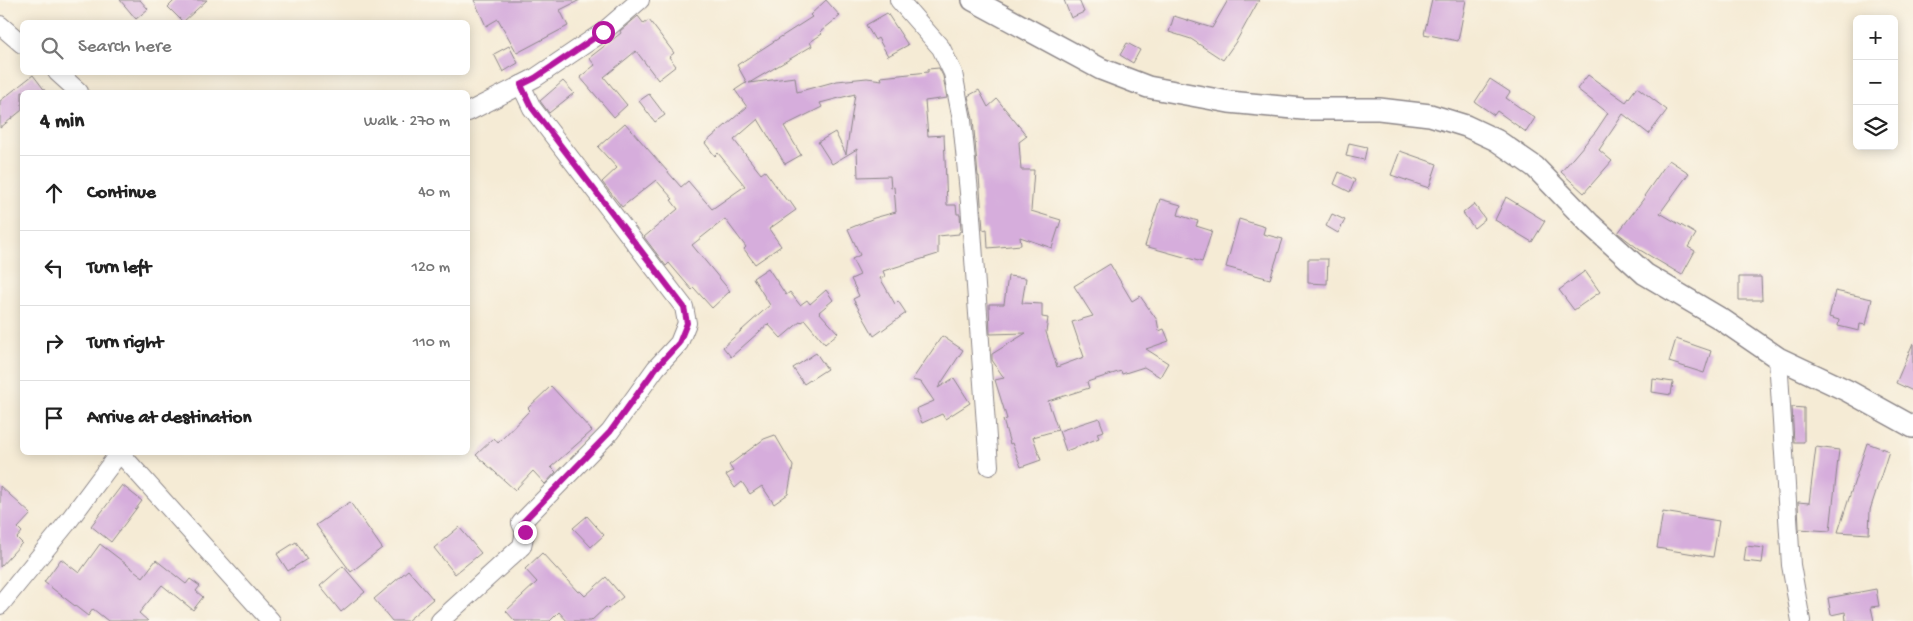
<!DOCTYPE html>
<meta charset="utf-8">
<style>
body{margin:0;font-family:"Gochi Hand",sans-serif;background:#f2f2f2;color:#222}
.controls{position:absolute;right:15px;top:15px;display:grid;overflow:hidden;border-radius:8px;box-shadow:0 2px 12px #0003}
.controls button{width:45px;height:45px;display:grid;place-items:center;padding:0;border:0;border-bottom:1px solid #e0e0e0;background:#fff;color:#222;font:25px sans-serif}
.stop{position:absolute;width:15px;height:15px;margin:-11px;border:4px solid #b5179e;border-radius:50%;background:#fff}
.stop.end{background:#b5179e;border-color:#fff;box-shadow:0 1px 5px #0008}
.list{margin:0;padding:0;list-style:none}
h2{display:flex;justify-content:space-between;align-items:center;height:65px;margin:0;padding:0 20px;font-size:21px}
h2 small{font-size:16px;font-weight:400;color:#767676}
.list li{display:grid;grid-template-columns:32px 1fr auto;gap:15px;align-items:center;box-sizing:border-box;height:75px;padding:0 20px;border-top:1px solid #e0e0e0}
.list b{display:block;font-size:19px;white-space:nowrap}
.list em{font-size:16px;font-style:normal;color:#767676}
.icon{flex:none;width:28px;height:28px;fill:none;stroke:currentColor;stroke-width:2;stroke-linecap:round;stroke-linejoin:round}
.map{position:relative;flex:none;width:1913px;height:621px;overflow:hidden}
.search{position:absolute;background:#fff;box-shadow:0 2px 12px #0003;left:20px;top:20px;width:450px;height:55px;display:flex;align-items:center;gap:12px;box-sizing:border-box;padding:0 18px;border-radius:8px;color:#767676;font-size:19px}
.panel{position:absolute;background:#fff;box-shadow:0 2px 12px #0003;left:20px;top:90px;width:450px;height:365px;border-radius:8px}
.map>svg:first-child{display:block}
.building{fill:#d6addc}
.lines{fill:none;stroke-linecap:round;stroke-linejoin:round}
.minor-casing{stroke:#8c8688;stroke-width:20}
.tertiary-casing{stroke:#8c8688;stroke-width:24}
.minor{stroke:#fff;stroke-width:18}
.tertiary{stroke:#fff;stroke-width:21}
.route{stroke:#b5179e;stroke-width:6}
</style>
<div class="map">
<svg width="1913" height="621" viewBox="0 0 1913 621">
<rect width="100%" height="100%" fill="#fbf7ec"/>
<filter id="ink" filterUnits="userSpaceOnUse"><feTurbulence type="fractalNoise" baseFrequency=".02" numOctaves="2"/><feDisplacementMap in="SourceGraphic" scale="10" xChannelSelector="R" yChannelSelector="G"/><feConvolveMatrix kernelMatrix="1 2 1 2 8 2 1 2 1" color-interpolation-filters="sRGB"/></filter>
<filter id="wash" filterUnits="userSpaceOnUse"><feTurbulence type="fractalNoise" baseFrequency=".0096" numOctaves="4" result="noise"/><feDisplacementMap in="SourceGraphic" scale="20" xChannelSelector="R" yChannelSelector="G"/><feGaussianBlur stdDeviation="1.12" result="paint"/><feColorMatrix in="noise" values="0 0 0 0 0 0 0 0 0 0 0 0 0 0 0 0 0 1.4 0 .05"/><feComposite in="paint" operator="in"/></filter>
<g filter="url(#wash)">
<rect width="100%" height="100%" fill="#f5ebd5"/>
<g id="blocks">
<!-- building -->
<g class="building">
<polygon points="120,0 140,0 148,9 136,19"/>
<polygon points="175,0 207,0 183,22 168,7"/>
<polygon points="474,0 580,0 560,10 568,26 517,53 498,19 486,26"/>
<polygon points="826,0 840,16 820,32 822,34 810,42 812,46 749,83 795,77 797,92 837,81 867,78 882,80 881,77 928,72 928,69 939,68 943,76 947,98 925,101 928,136 944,135 947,205 956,205 957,214 960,214 961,231 959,232 959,234 938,236 938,254 883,271 885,276 880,278 895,304 898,301 906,313 874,336 853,299 859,296 851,279 860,275 852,259 860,255 848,229 874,218 896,212 894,187 891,188 890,176 858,177 857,149 832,164 818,142 835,132 846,154 855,94 820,103 822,107 784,126 801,155 785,164 758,119 734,140 761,174 765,171 787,201 789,200 796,210 769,229 781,246 755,264 744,249 746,247 725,219 692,245 730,291 712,308 694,288 692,290 669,263 666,266 644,237 678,209 671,200 673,199 656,180 622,207 602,182 617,168 598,147 625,123 681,187 688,181 712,209 745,186 718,153 715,156 705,143 747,107 735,90 744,84 747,83 737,65 812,17 810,15"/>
<polygon points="1064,0 1079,0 1084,12 1071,18"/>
<polygon points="1228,0 1259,0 1237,40 1223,60 1191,39 1169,32 1174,16 1212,28"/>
<polygon points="1432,0 1466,0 1458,41 1424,34"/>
<polygon points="887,13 908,45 888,56 878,38 875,40 866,25"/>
<polygon points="638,16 644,24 649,20 674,53 669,57 676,66 658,80 636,51 604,77 627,105 614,117 580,77 595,65 589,58 621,33 620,31"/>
<polygon points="1127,43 1140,50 1133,63 1120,55"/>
<polygon points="509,46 518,63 503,72 494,54"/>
<polygon points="33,75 46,92 22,92 22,110 0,128 0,101"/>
<polygon points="1588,75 1626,102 1637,87 1667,110 1649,134 1623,114 1599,150 1612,161 1584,193 1561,172 1596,131 1608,113 1577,89"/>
<polygon points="1490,79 1510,92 1506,98 1535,118 1526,132 1497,111 1494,115 1475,102"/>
<polygon points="563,81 574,93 549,113 540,101"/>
<polygon points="979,90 988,107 997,99 1027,136 1019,142 1021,170 1034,170 1031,211 1061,220 1052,248 1020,237 1021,245 988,248 987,229 983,230 979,176 978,176 973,119 968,96"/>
<polygon points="649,94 665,115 655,122 639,101"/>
<polygon points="1349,143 1367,147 1364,160 1346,156"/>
<polygon points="1400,151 1437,164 1429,188 1391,175"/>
<polygon points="1669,160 1689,173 1660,213 1696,234 1688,247 1695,251 1682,275 1640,250 1618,233 1645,197 1644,196"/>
<polygon points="1339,172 1355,180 1350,192 1334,184"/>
<polygon points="1506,197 1545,221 1532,242 1495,220"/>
<polygon points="1160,199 1181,205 1178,215 1198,221 1196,226 1212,231 1202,262 1145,246"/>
<polygon points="1474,204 1485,219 1474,228 1463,213"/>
<polygon points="1332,214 1345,220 1338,233 1326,226"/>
<polygon points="1239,219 1265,227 1263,234 1283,239 1270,279 1226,267"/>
<polygon points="1308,259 1328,259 1327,284 1308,283"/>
<polygon points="1110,264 1132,301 1140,296 1157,320 1159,331 1164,329 1169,341 1146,349 1168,363 1160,377 1144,367 1122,374 1121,371 1087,382 1089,388 1048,401 1058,430 1033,437 1041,460 1021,467 1012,443 1010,444 1003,420 1007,419 995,380 1004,378 992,360 992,354 1026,333 990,334 989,304 1004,304 1008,276 1026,278 1022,303 1042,304 1042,317 1048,318 1046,332 1057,367 1084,357 1072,322 1093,316 1074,286"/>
<polygon points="768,268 786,295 790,292 800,305 807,300 810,304 826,290 833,300 819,312 838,333 825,344 805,320 802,322 801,321 781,338 768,324 731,357 723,347 770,305 753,278"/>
<polygon points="1585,271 1600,292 1574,310 1559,290"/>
<polygon points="1739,277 1761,277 1762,300 1739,300"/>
<polygon points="1835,291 1872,299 1866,325 1860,324 1859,331 1838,326 1839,320 1829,317"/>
<polygon points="942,336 963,350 938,388 954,378 970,403 945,419 942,414 922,423 916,409 934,401 921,382 912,380"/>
<polygon points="1676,339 1711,351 1704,373 1669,362"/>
<polygon points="1913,343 1913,391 1896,383"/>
<polygon points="816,353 827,369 804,384 793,368"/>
<polygon points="1653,379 1673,382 1671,395 1652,392"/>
<polygon points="551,386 592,431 551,467 556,472 545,484 533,471 515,490 476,455 494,438 498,443 530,410 528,408"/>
<polygon points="1792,407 1804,408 1804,442 1794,442"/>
<polygon points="1099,418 1104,431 1097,433 1099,438 1066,451 1059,431"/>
<polygon points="775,435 793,466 788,494 774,504 762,486 750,494 742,482 735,488 726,475 733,471 729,465 764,439"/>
<polygon points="1867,443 1889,451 1870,510 1869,534 1838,532"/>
<polygon points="1816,447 1839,450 1830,531 1799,529 1798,502 1809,503"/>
<polygon points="122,485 142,501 111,542 91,526"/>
<polygon points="0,486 31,514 18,528 22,532 17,538 22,543 0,567"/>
<polygon points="350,502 382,548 351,572 316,525"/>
<polygon points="1663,512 1719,521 1713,557 1657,548"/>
<polygon points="587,516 604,535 591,547 573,528"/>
<polygon points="459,527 481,553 455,574 434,548"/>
<polygon points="296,542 307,559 288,571 277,554"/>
<polygon points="100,544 143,577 156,560 186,584 190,579 200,586 196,591 203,597 193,610 162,585 139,613 148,621 108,621 93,609 88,616 44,582 61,559 79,573"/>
<polygon points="1746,546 1764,548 1762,563 1744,561"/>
<polygon points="542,553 578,592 580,591 585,596 606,577 623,597 608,609 606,607 591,621 567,621 559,612 550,621 515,621 506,611 537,582 525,569"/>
<polygon points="343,566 365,592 341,612 320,586"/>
<polygon points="408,570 433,599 407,621 392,621 374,599"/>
<polygon points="1876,589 1879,606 1871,607 1874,621 1846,621 1845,612 1831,615 1828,598"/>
</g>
</g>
</g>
<g filter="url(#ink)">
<use href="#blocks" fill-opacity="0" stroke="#8c8688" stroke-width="1"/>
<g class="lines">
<!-- minor casing -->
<g class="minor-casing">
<g id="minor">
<polyline points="899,0 941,48 953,73 962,120 970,203 989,466"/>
<polyline points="0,25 22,44"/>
<polyline points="57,72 79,92"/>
<polyline points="468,112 535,78 603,32 640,0"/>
<polyline points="1778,358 1791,565 1801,621"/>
<polyline points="120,453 271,621"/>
<polyline points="0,605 67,523 120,452"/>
<polyline points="440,621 522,546 525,532 521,523 610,432 656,368 679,343 687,323 684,307 532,108 521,85"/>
</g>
</g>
<!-- tertiary casing -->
<g class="tertiary-casing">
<polyline id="tertiary" points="973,0 1101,69 1148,87 1229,102 1303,109 1379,109 1430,115 1466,126 1496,140 1535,167 1590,224 1645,274 1721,319 1778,358 1848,391 1913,427"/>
</g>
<!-- minor -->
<use href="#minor" class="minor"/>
<!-- tertiary -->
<use href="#tertiary" class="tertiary"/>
</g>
</g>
<g class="lines" filter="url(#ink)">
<!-- route -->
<polyline class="route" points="525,532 522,523 610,432 656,368 679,343 687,323 684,307 532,108 521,85 535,78 603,32"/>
</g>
</svg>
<div class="controls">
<button>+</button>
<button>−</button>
<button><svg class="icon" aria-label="layers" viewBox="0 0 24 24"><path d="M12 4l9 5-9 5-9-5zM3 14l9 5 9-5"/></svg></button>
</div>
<div class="stop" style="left:603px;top:32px"></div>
<div class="stop end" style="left:525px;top:532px"></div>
<div class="search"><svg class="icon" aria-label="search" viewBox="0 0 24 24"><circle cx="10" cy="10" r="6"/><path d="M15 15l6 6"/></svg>Search here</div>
<section class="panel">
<h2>4 min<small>Walk · 270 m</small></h2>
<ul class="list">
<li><svg class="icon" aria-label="ahead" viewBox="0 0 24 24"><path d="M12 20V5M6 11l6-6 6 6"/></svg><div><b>Continue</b></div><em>40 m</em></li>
<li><svg class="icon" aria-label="left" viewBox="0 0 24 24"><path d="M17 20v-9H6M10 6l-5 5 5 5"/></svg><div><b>Turn left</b></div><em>120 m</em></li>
<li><svg class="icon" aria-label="right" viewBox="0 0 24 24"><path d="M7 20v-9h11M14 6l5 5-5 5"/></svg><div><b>Turn right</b></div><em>110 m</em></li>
<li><svg class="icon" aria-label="arrive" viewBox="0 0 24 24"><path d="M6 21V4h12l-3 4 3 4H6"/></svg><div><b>Arrive at destination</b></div></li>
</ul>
</section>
</div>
